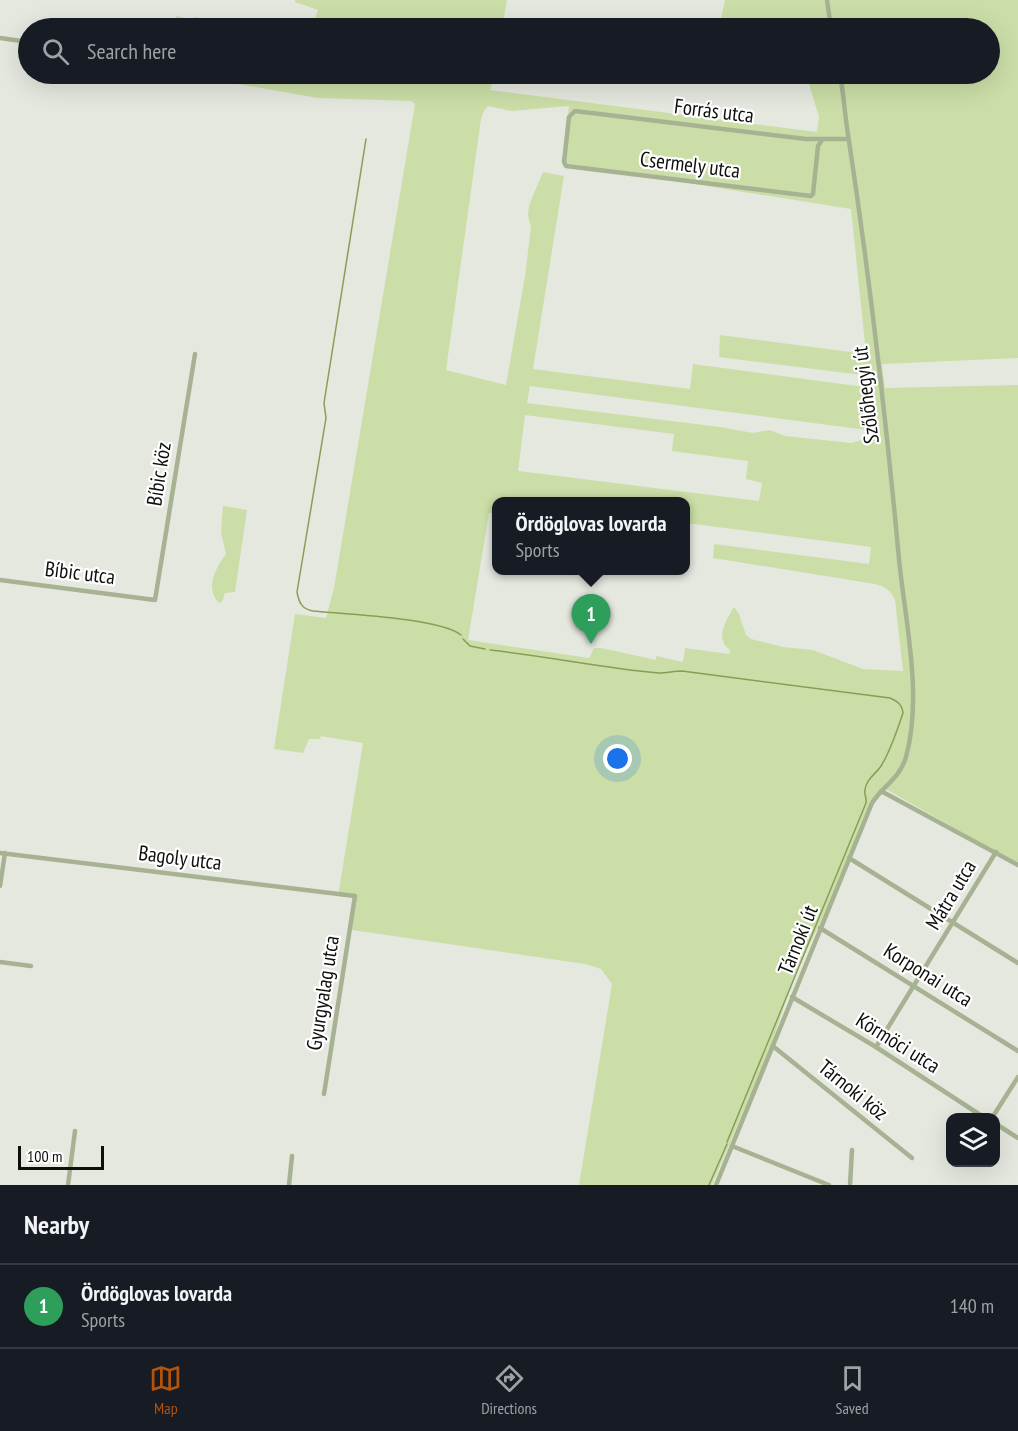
<!DOCTYPE html>
<meta charset="utf-8">
<style>
body{margin:0;font-family:"PT Sans Narrow",sans-serif;background:#20242c;color:#f1f3f6}
.controls{position:absolute;right:18px;bottom:18px;display:grid;overflow:hidden;border-radius:12px;box-shadow:0 6px 24px #0002}
.controls button{width:54px;height:54px;display:grid;place-items:center;padding:0;border:0;border-bottom:2px solid #363941;background:#171b24;color:#f1f3f6;font:30px sans-serif}
.scale{position:absolute;left:18px;bottom:15px;width:86px;box-sizing:border-box;padding-left:6px;border:3px solid #0e0f0c;border-top:0;font-size:16px;line-height:21px;white-space:nowrap;color:#0e0f0c;-webkit-text-stroke:4px #fff;paint-order:stroke}
.you{position:absolute;left:618px;top:759px;width:21px;height:21px;margin:-15px;border:4px solid #fff;border-radius:50%;background:#1a73e8;box-shadow:0 0 0 9px #1a73e833}
.badge{display:grid;place-items:center;width:39px;height:39px;border-radius:50%;background:#b45309;color:#fff;font-size:20px;font-weight:700}
.pin{position:absolute;translate:-50% -50px;filter:drop-shadow(0 2px 3px #0008)}
.pin::after{content:'';position:absolute;top:32px;width:21px;height:18px;background:inherit;clip-path:polygon(0 0,100% 0,50% 100%)}
.popup{position:absolute;left:492px;top:497px;width:198px;height:78px;box-sizing:border-box;display:grid;place-content:center;border-radius:12px;background:#171b24;filter:drop-shadow(0 2px 4px #0005);font-size:20px;white-space:nowrap;color:#9ea1a6}
.popup b{font-size:22px;color:#f1f3f6}
.popup::after{content:'';position:absolute;left:50%;top:100%;margin-left:-12px;border:12px solid transparent;border-top-color:#171b24}
.list{margin:0;padding:0;list-style:none}
h2{display:flex;justify-content:space-between;align-items:center;height:78px;margin:0;padding:0 24px;font-size:26px}
h2 small{font-size:20px;font-weight:400;color:#9ea1a6}
.list li{display:grid;grid-template-columns:39px 1fr auto;gap:18px;align-items:center;box-sizing:border-box;height:84px;padding:0 24px;border-top:2px solid #363941}
.list b{display:block;font-size:22px;white-space:nowrap}
.list p{margin:0;font-size:20px;white-space:nowrap;color:#9ea1a6}
.list em{font-size:20px;font-style:normal;color:#9ea1a6}
.icon{flex:none;width:33px;height:33px;fill:none;stroke:currentColor;stroke-width:2;stroke-linecap:round;stroke-linejoin:round}
.map{position:relative;flex:none;width:1018px;height:1185px;overflow:hidden}
.search{position:absolute;background:#171b24;box-shadow:0 6px 24px #0002;left:18px;right:18px;top:18px;height:66px;display:flex;align-items:center;gap:15px;box-sizing:border-box;padding:0 21px;border-radius:33px;color:#9ea1a6;font-size:22px}
.sheet{height:162px;background:#171b24}
nav{display:flex;justify-content:space-around;align-items:center;box-sizing:border-box;height:84px;border-top:2px solid #363941;background:#171b24;font-size:16px;color:#9ea1a6}
nav a{display:grid;justify-items:center;gap:3px}
nav .on{color:#b45309}
.map>svg:first-child{display:block}
.green{fill:#cbdea7;fill-rule:evenodd}
.lines{fill:none;stroke-linecap:round;stroke-linejoin:round}
.stream{stroke:#879e56;stroke-width:1.5}
.minor{stroke:#a6b292;stroke-width:4.5}
.labels{text-anchor:middle;stroke-width:4.5;stroke-linejoin:round;paint-order:stroke}
.street-label{font-size:21px;fill:#0e0f0c;stroke:#fff}
</style>
<div class="map">
<svg width="1018" height="1185" viewBox="0 0 1018 1185">
<rect width="100%" height="100%" fill="#e5e8df"/>
<!-- green -->
<g class="green">
<polygon points="295,0 507,0 502,28 312,28 318,10 295,2"/>
<path d="M725 0H1018V358L882 364 885 388 1018 385V864L884 788 874 800 825 913 793 978 771 1047 712 1185H579L612 984 601 969 585 964 352 930 354 898 338 896 363 743 321 736 320 739H309L303 753 274 749 295 614 326 618 334 588 415 104 411 101 318 98 221 81 213 79 209 74H495L490 90 817 132 819 117 806 74H990V28H719ZM488 106 511 111 569 106 562 163 851 209 866 354 720 335 719 357 870 376 872 388 693 364 690 389 533 369 564 176 543 172 529 205 528 216 531 227 525 276 506 385 446 370 481 119 484 111ZM530 386 874 431 875 436 851 443 785 436 770 430 753 433 720 427 527 403ZM525 415 674 434 672 451 748 461 746 479 762 483 759 501 518 471ZM496 502H686V523L871 547 869 564 714 544 713 558 875 584C885 587 891 590 895 600L903 671 863 669 813 650 783 647 751 639 746 635 739 614 734 607C726 621 714 638 730 650L729 654 685 648 683 662 656 656V660L601 648H594L589 658 468 640 489 513H496Z"/>
<path d="M176 16 190 19 197 17 203 20 209 18C222 23 236 15 249 21V28H224L223 25H220L221 28H177Z"/>
<path d="M223 506 247 510 235 592 225 593 222 602 219 603C204 587 216 568 226 554L221 532Z"/>
</g>
<g class="lines">
<!-- stream -->
<g class="stream">
<path d="M366 139 324 403 326 418 297 592C299 603 302 609 313 611 343 614 440 618 461 635"/>
<polyline points="463,639 470,646 485,649"/>
<path d="M490 650C547 656 602 668 659 673 667 673 674 671 682 671L890 698C897 701 902 704 903 713 897 730 891 750 881 766 876 774 866 779 865 790 864 795 867 798 866 803L727 1142"/>
<polyline points="709,1185 727,1144"/>
</g>
<!-- minor -->
<g class="minor">
<polyline points="827,0 831,28"/>
<polyline points="0,38 28,42"/>
<polyline points="822,140 818,146 813,194 811,196 566,166 564,162 569,117 575,111 806,139 848,139"/>
<polyline points="0,580 155,600 195,354"/>
<polyline points="881,791 1018,865"/>
<polyline points="0,853 355,896 324,1094"/>
<polyline points="849,858 1018,963"/>
<polyline points="0,886 5,853"/>
<polyline points="820,928 1018,1051"/>
<polyline points="0,962 31,966"/>
<polyline points="792,997 876,1047 985,1118"/>
<polyline points="774,1047 912,1158"/>
<polyline points="876,1047 996,852"/>
<polyline points="992,1118 1018,1077"/>
<polyline points="996,1124 1018,1138"/>
<polyline points="732,1146 829,1185"/>
<polyline points="68,1185 75,1131"/>
<polyline points="289,1185 292,1156"/>
<path d="M716 1185 872 803C883 786 900 778 906 757 923 695 905 621 899 559 886 419 870 280 849 141 845 118 844 96 840 74"/>
<polyline points="850,1185 852,1150"/>
</g>
</g>
<g class="labels">
<!-- street labels -->
<g class="street-label">
<text transform="translate(714 111) rotate(7)" y="7">Forrás utca</text>
<text transform="translate(690 165) rotate(7)" y="7">Csermely utca</text>
<text transform="translate(866 395) rotate(-97)" y="7">Szőlőhegyi út</text>
<text transform="translate(159 474) rotate(-81)" y="7">Bíbic köz</text>
<text transform="translate(80 573) rotate(7)" y="7">Bíbic utca</text>
<text transform="translate(180 858) rotate(7)" y="7">Bagoly utca</text>
<text transform="translate(951 895) rotate(-59)" y="7">Mátra utca</text>
<text transform="translate(798 940) rotate(-68)" y="7">Tárnoki út</text>
<text transform="translate(928 975) rotate(32)" y="7">Korponai utca</text>
<text transform="translate(323 993) rotate(-81)" y="7">Gyurgyalag utca</text>
<text transform="translate(898 1043) rotate(32)" y="7">Körmöci utca</text>
<text transform="translate(853 1090) rotate(39)" y="7">Tárnoki köz</text>
</g>
</g>
</svg>
<div class="controls">
<button><svg class="icon" aria-label="layers" viewBox="0 0 24 24"><path d="M12 4l9 5-9 5-9-5zM3 14l9 5 9-5"/></svg></button>
</div>
<div class="scale">100 m</div>
<div class="you"></div>
<div class="pin badge" style="left:591px;top:644px;background:#2e9e5b">1</div>
<div class="popup"><b>Ördöglovas lovarda</b>Sports</div>
<div class="search"><svg class="icon" aria-label="search" viewBox="0 0 24 24"><circle cx="10" cy="10" r="6"/><path d="M15 15l6 6"/></svg>Search here</div>
</div>
<section class="sheet">
<h2>Nearby<small></small></h2>
<ul class="list">
<li><span class="badge" style="background:#2e9e5b">1</span><div><b>Ördöglovas lovarda</b><p>Sports</p></div><em>140 m</em></li>
</ul>
</section>
<nav>
<a class="on"><svg class="icon" aria-label="map" viewBox="0 0 24 24"><path d="M3 6l6-2 6 2 6-2v14l-6 2-6-2-6 2zM9 4v14M15 6v14"/></svg>Map</a>
<a><svg class="icon" aria-label="directions" viewBox="0 0 24 24"><path d="M12 3l9 9-9 9-9-9zM9 14v-3h6M13 9l2 2-2 2"/></svg>Directions</a>
<a><svg class="icon" aria-label="saved" viewBox="0 0 24 24"><path d="M7 4h10v16l-5-4-5 4z"/></svg>Saved</a>
</nav>
